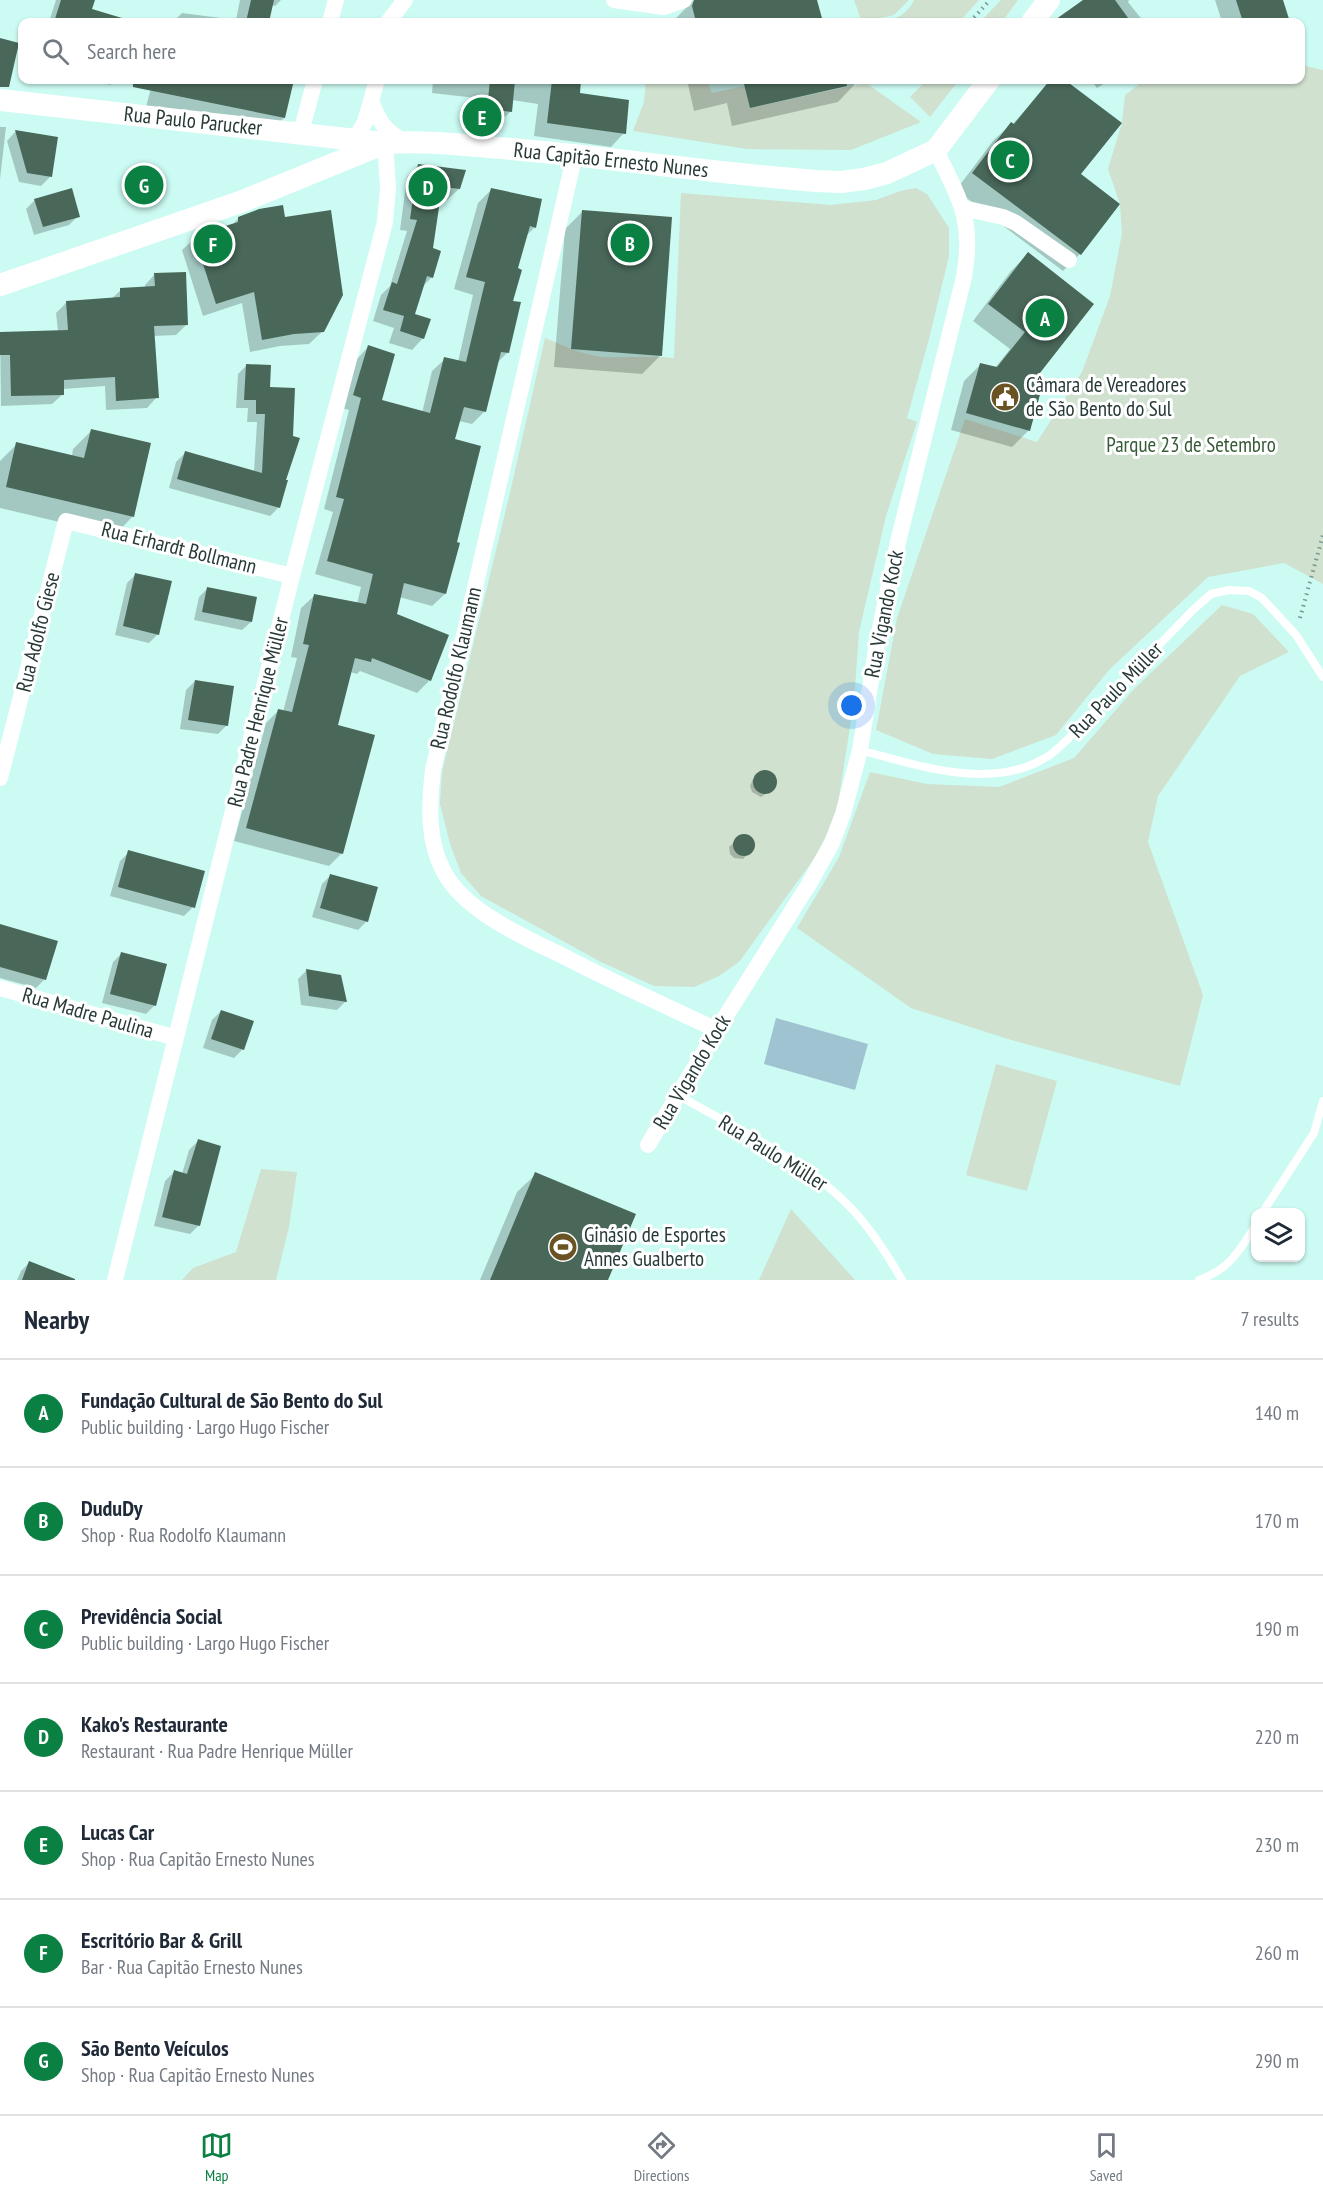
<!DOCTYPE html>
<meta charset="utf-8">
<style>
body{margin:0;font-family:"PT Sans Narrow",sans-serif;background:#f6f6f7;color:#1f2937}
.controls{position:absolute;right:18px;bottom:18px;display:grid;overflow:hidden;border-radius:12px;box-shadow:0 2px 4px #0004}
.controls button{width:54px;height:54px;display:grid;place-items:center;padding:0;border:0;border-bottom:2px solid #e0e1e3;background:#fff;color:#1f2937;font:30px sans-serif}
.you{position:absolute;left:852px;top:706px;width:21px;height:21px;margin:-15px;border:4px solid #fff;border-radius:50%;background:#1a73e8;box-shadow:0 0 0 9px #1a73e833}
.badge{display:grid;place-items:center;width:39px;height:39px;border-radius:50%;background:#0b8043;color:#fff;font-size:20px;font-weight:700}
.pin{position:absolute;translate:-50% -50%;border:3px solid #fff;box-shadow:0 2px 6px #0006}
.list{margin:0;padding:0;list-style:none}
h2{display:flex;justify-content:space-between;align-items:center;height:78px;margin:0;padding:0 24px;font-size:26px}
h2 small{font-size:20px;font-weight:400;color:#747a83}
.list li{display:grid;grid-template-columns:39px 1fr auto;gap:18px;align-items:center;box-sizing:border-box;height:108px;padding:0 24px;border-top:2px solid #e0e1e3}
.list b{display:block;font-size:22px;white-space:nowrap}
.list p{margin:0;font-size:20px;white-space:nowrap;color:#747a83}
.list em{font-size:20px;font-style:normal;color:#747a83}
.icon{flex:none;width:33px;height:33px;fill:none;stroke:currentColor;stroke-width:2;stroke-linecap:round;stroke-linejoin:round}
.map{position:relative;flex:none;width:1323px;height:1280px;overflow:hidden}
.search{position:absolute;background:#fff;box-shadow:0 2px 4px #0004;left:18px;right:18px;top:18px;height:66px;display:flex;align-items:center;gap:15px;box-sizing:border-box;padding:0 21px;border-radius:12px;color:#747a83;font-size:22px}
.sheet{height:834px;background:#fff}
nav{display:flex;justify-content:space-around;align-items:center;box-sizing:border-box;height:84px;border-top:2px solid #e0e1e3;background:#fff;font-size:16px;color:#747a83}
nav a{display:grid;justify-items:center;gap:3px}
nav .on{color:#0b8043}
.map>svg:first-child{display:block}
.green{fill:#d0e1cf}
.water{fill:#a0c3d1}
.shadow{fill:#0003}
.building{fill:#496859}
.lines{fill:none;stroke-linecap:round;stroke-linejoin:round}
.path{stroke:#779892;stroke-width:4;stroke-dasharray:1.5 4.5;stroke-linecap:butt}
.lane{stroke:#fff;stroke-width:8}
.street{stroke:#fff;stroke-width:16}
.secondary{stroke:#fff;stroke-width:22}
.labels{text-anchor:middle;stroke-width:6;stroke-linejoin:round;paint-order:stroke}
.street-label{font-size:21px;fill:#273a37;stroke:#fff}
.poi-label{font-size:21px;fill:#273a37;stroke:#fff;text-anchor:start}
.park-label{font-size:21px;fill:#375b36;stroke:#fff}
</style>
<div class="map">
<svg width="1323" height="1280" viewBox="0 0 1323 1280">
<rect width="100%" height="100%" fill="#ccfbf3"/>
<!-- green -->
<g class="green">
<polygon points="854,0 909,0 894,15 862,22"/>
<path d="M914 0H979L959 22H885C898 18 908 13 914 0Z"/>
<polygon points="1001,0 1018,0 1002,22 980,22"/>
<polygon points="1301,65 1323,70 1323,584 1284,563 1208,577 1109,670 1056,735 992,759 933,754 876,730 897,618 965,419 1037,442 1082,372 1110,296 1122,233 1120,204 1108,169 1122,123 1125,95 1145,80 1300,80"/>
<polygon points="646,80 707,80 712,93 745,86 750,108 866,83 921,122 851,150 747,149 633,131 644,102"/>
<polygon points="927,80 959,80 930,117 910,97"/>
<path d="M916 188 927 194 949 228V256L929 339 907 418 917 422 886 516 859 632 854 702 836 816 816 856 739 962 719 976 694 987 654 986 599 961 481 896 461 873 450 844 440 804 442 772 509 497 545 338C563 345 583 355 603 357 627 358 651 355 674 358L681 193 831 205 876 200 900 191Z"/>
<polygon points="1222,605 1253,614 1289,652 1240,676 1158,796 1148,842 1203,995 1180,1086 1008,1039 911,1008 797,928 839,857 870,772 927,784 999,787 1074,758 1134,689"/>
<polygon points="996,1064 1057,1081 1027,1191 966,1175"/>
<polygon points="261,1169 297,1172 289,1227 276,1280 182,1280 193,1268 236,1252"/>
<polygon points="791,1209 855,1280 759,1280"/>
</g>
<!-- water -->
<polygon class="water" points="776,1018 868,1044 855,1090 764,1064"/>
<!-- shadow -->
<g class="shadow">
<polygon points="56,0 93,0 90,10 130,22 49,22"/>
<polygon points="240,0 281,0 275,6 271,5 267,22 173,22 182,13 236,20"/>
<polygon points="694,0 816,0 821,22 675,22 676,18"/>
<polygon points="1085,0 1129,0 1128,2 1144,22 1057,22"/>
<polygon points="1215,0 1282,0 1289,22 1222,22"/>
<polygon points="93,80 116,80 110,85"/>
<polygon points="153,80 293,80 284,118 268,133 146,107"/>
<polygon points="433,80 580,80 578,94 624,133 611,147 534,136 538,104 512,100 511,111 497,125 474,122 476,98 432,93"/>
<polygon points="687,80 855,80 856,83 838,102 732,126 727,103 694,111"/>
<polygon points="1051,80 1063,80 1119,124 1079,175 1118,204 1080,254 1063,271 956,190 994,140 1011,124 1012,125"/>
<polygon points="1091,80 1110,80 1097,88"/>
<polygon points="0,127 6,127 0,179"/>
<polygon points="15,132 56,139 50,177 41,186 19,182 7,141"/>
<polygon points="418,165 459,189 447,200 439,199 432,250 432,277 423,286 413,315 423,338 412,350 389,343 394,328 373,321 381,295 390,286 407,231 400,230 407,177"/>
<polygon points="491,190 535,227 526,236 517,269 507,353 497,363 485,411 472,424 459,421 453,441 445,594 432,606 399,597 395,615 430,680 417,693 360,671 357,674 350,672 336,726 342,853 329,866 234,841 266,723 279,710 283,712 297,658 291,657 301,608 314,596 357,604 361,587 315,574 333,512 324,509 349,410 341,408 356,360 368,347 380,401 422,413 432,371 445,359 458,362 473,295 454,289 478,203"/>
<polygon points="35,200 78,216 69,225 34,235 26,209"/>
<polygon points="583,211 660,356 642,374 554,367 565,229"/>
<polygon points="239,218 284,219 323,331 309,344 280,346 250,352 242,303 203,316 182,250 195,238 231,226"/>
<polygon points="1028,254 1033,379 1029,430 1012,447 951,430 964,381 981,364 995,368 1010,349 973,321 1011,271"/>
<polygon points="155,274 187,324 176,335 153,336 157,397 147,408 106,410 105,386 63,389 63,394 52,404 1,406 0,333 58,331 56,313 67,302 111,299 121,290 145,288 145,285"/>
<polygon points="247,365 269,389 284,481 279,507 270,516 169,488 176,462 185,453 254,472 257,422 247,422 248,408 236,408 238,374"/>
<polygon points="91,431 133,516 115,535 0,508 0,461 17,444 72,456 73,449"/>
<polygon points="136,574 158,634 149,643 115,635 127,583"/>
<polygon points="208,588 251,622 242,630 194,620 199,597"/>
<polygon points="195,681 227,725 218,734 180,729 186,690"/>
<polygon points="764,772 773,775 775,781 772,790 761,797 752,792 750,786 753,779"/>
<polygon points="741,836 747,837 752,840 752,850 743,859 734,858 730,854 729,847"/>
<polygon points="129,852 193,907 184,916 110,896 120,861"/>
<polygon points="330,876 367,921 358,930 312,917 322,884"/>
<polygon points="0,926 45,979 36,988 0,978"/>
<polygon points="122,953 155,1005 146,1014 102,1003 113,962"/>
<polygon points="307,970 346,1001 337,1010 301,1005 298,979"/>
<polygon points="221,1011 243,1049 234,1058 203,1048 212,1020"/>
<polygon points="198,1141 199,1225 190,1234 154,1226 165,1181 174,1172 182,1174 189,1150"/>
<polygon points="536,1174 606,1280 480,1280 517,1192"/>
<polygon points="29,1263 74,1280 17,1280 21,1271"/>
</g>
<!-- building -->
<g class="building">
<polygon points="61,0 95,0 92,9 122,18 121,22 54,22"/>
<polygon points="251,0 274,0 269,22 246,22"/>
<polygon points="694,0 817,0 823,22 696,22 692,6"/>
<polygon points="1083,0 1115,0 1131,22 1052,22"/>
<polygon points="1236,0 1283,0 1290,22 1243,22"/>
<polygon points="0,38 19,43 9,87 0,87"/>
<polygon points="133,80 294,80 285,118 133,87"/>
<polygon points="490,80 515,80 512,112 487,109"/>
<polygon points="552,80 581,80 580,93 629,100 626,134 547,123"/>
<polygon points="743,80 846,80 847,86 750,108"/>
<polygon points="1050,80 1065,80 1122,123 1081,174 1120,204 1081,255 972,173 1011,122 1014,124"/>
<polygon points="15,130 58,137 52,177 27,173"/>
<polygon points="418,164 466,170 460,189 442,187 433,248 441,251 433,278 427,276 415,314 431,319 424,339 400,331 404,316 383,310 392,282 397,284 417,220 410,219"/>
<polygon points="72,188 80,217 43,227 34,199"/>
<polygon points="491,188 542,199 536,228 530,226 518,268 522,270 513,301 521,302 509,353 501,352 486,412 464,407 455,439 481,446 457,542 460,543 446,594 404,583 397,614 449,635 431,681 372,658 371,662 355,658 338,725 375,735 343,854 246,828 278,709 292,712 309,645 303,644 314,594 366,604 373,574 327,561 344,499 336,497 361,398 353,395 368,345 395,354 382,400 430,413 444,357 466,362 485,282 466,277"/>
<polygon points="283,205 285,217 331,210 343,295 324,332 294,334 262,340 254,292 216,304 194,236 238,222 238,217 259,209"/>
<polygon points="582,210 672,217 662,356 571,349"/>
<polygon points="1028,252 1094,304 1036,378 1044,380 1030,431 966,413 980,363 997,367 1025,332 988,304"/>
<polygon points="186,272 188,325 154,326 159,398 116,401 115,377 64,380 64,395 11,396 10,355 0,355 0,332 68,330 66,301 120,297 120,288 155,286 154,273"/>
<polygon points="246,364 271,365 270,387 295,388 293,436 300,438 286,480 288,480 280,508 177,479 185,451 262,473 265,414 256,414 256,400 244,400"/>
<polygon points="91,429 151,443 134,517 6,487 16,442 84,458"/>
<polygon points="135,573 172,581 159,635 123,626"/>
<polygon points="207,587 257,597 252,622 202,612"/>
<polygon points="195,680 234,686 228,726 188,720"/>
<circle cx="765" cy="782" r="12"/>
<circle cx="744" cy="845" r="11"/>
<polygon points="128,850 205,871 195,908 118,887"/>
<polygon points="330,874 378,887 368,922 320,908"/>
<polygon points="0,924 58,941 46,980 0,967"/>
<polygon points="121,952 167,964 156,1006 110,994"/>
<polygon points="306,969 341,975 347,1002 309,996"/>
<polygon points="221,1010 254,1021 244,1050 211,1039"/>
<polygon points="198,1139 221,1146 200,1226 162,1217 174,1170 187,1174"/>
<polygon points="535,1172 636,1214 608,1280 490,1280"/>
<polygon points="29,1261 75,1279 75,1280 22,1280"/>
</g>
<g class="lines">
<!-- path -->
<g class="path">
<polyline points="970,22 990,0"/>
<polyline points="1300,618 1323,535"/>
</g>
<!-- lane -->
<g class="lane">
<path d="M860 750C916 765 991 791 1045 758 1053 754 1060 746 1067 740L1192 611 1211 594 1229 590 1249 591 1262 598 1296 635 1323 677"/>
<path d="M678 1095C736 1129 804 1159 851 1208 872 1230 887 1254 902 1280"/>
<polyline points="1263,1212 1314,1133 1323,1101"/>
<path d="M1199 1280C1230 1269 1239 1251 1256 1225"/>
</g>
<!-- street -->
<g class="street">
<polyline points="614,0 664,7 684,0"/>
<polyline points="330,22 336,0"/>
<polyline points="388,22 405,0"/>
<path d="M372 103C379 122 386 132 405 142"/>
<polyline points="301,132 315,80"/>
<polyline points="350,148 365,122 377,80"/>
<path d="M575 154 433 770C429 804 427 841 444 872 465 912 526 938 565 957 615 983 666 1006 717 1030"/>
<polyline points="963,208 1003,217 1016,223 1069,260"/>
<polyline points="0,778 66,521 292,576"/>
<polyline points="0,988 176,1038"/>
<path d="M648 1145 717 1030 809 884 832 843 843 814 860 750 877 643 898 542 964 277C974 219 960 201 936 150"/>
<polyline points="115,1280 292,576 385,222 388,187 385,143"/>
</g>
<!-- secondary -->
<g class="secondary">
<polyline points="1032,22 1049,0"/>
<polyline points="0,100 383,143"/>
<path d="M0 285 243 201 385 143C427 140 470 146 512 149 614 158 714 173 816 181L841 182 864 179 887 173 936 150 989 80"/>
</g>
</g>
<!-- icons -->
<defs>
<g id="civic-disc" transform="scale(1.5)"><circle r="9.5" fill="#6a5323" stroke="#fff"/><path d="M-.6-6.5H3V-4.5H.6V-3L4-1V1h2V6H-6V1h2V-1L-.6-3ZM-1.2 2.5V6h2.4V2.5Z" fill="#fff"/></g>
<g id="stadium-disc" transform="scale(1.5)"><circle r="9.5" fill="#6a5323" stroke="#fff"/><path d="M0-5a6.5 5 0 1 0 0 10a6.5 5 0 1 0 0-10ZM-3.5-1.8h7v3.6h-7Z" fill="#fff"/></g>
</defs>
<g fill-rule="evenodd">
<use href="#civic-disc" x="1005" y="397"/>
<use href="#stadium-disc" x="563" y="1247"/>
</g>
<g class="labels">
<!-- street labels -->
<g class="street-label">
<text transform="translate(193 121) rotate(6)" y="7">Rua Paulo Parucker</text>
<text transform="translate(611 160) rotate(6)" y="7">Rua Capitão Ernesto Nunes</text>
<text transform="translate(179 548) rotate(14)" y="7">Rua Erhardt Bollmann</text>
<text transform="translate(884 614) rotate(-79)" y="7">Rua Vigando Kock</text>
<text transform="translate(38 632) rotate(-76)" y="7">Rua Adolfo Giese</text>
<text transform="translate(456 668) rotate(-77)" y="7">Rua Rodolfo Klaumann</text>
<text transform="translate(1116 690) rotate(-46)" y="7">Rua Paulo Müller</text>
<text transform="translate(258 712) rotate(-76)" y="7">Rua Padre Henrique Müller</text>
<text transform="translate(88 1013) rotate(16)" y="7">Rua Madre Paulina</text>
<text transform="translate(692 1072) rotate(-59)" y="7">Rua Vigando Kock</text>
<text transform="translate(773 1153) rotate(32)" y="7">Rua Paulo Müller</text>
</g>
<!-- poi labels -->
<g class="poi-label">
<text x="1026" y="392">Câmara de Vereadores<tspan x="1026" dy="24">de São Bento do Sul</tspan></text>
<text x="584" y="1242">Ginásio de Esportes<tspan x="584" dy="24">Annes Gualberto</tspan></text>
</g>
<!-- park labels -->
<g class="park-label">
<text x="1191" y="452">Parque 23 de Setembro</text>
</g>
</g>
</svg>
<div class="controls">
<button><svg class="icon" aria-label="layers" viewBox="0 0 24 24"><path d="M12 4l9 5-9 5-9-5zM3 14l9 5 9-5"/></svg></button>
</div>
<div class="you"></div>
<div class="pin badge" style="left:1045px;top:318px">A</div>
<div class="pin badge" style="left:630px;top:243px">B</div>
<div class="pin badge" style="left:1010px;top:160px">C</div>
<div class="pin badge" style="left:428px;top:187px">D</div>
<div class="pin badge" style="left:482px;top:117px">E</div>
<div class="pin badge" style="left:213px;top:244px">F</div>
<div class="pin badge" style="left:144px;top:185px">G</div>
<div class="search"><svg class="icon" aria-label="search" viewBox="0 0 24 24"><circle cx="10" cy="10" r="6"/><path d="M15 15l6 6"/></svg>Search here</div>
</div>
<section class="sheet">
<h2>Nearby<small>7 results</small></h2>
<ul class="list">
<li><span class="badge">A</span><div><b>Fundação Cultural de São Bento do Sul</b><p>Public building · Largo Hugo Fischer</p></div><em>140 m</em></li>
<li><span class="badge">B</span><div><b>DuduDy</b><p>Shop · Rua Rodolfo Klaumann</p></div><em>170 m</em></li>
<li><span class="badge">C</span><div><b>Previdência Social</b><p>Public building · Largo Hugo Fischer</p></div><em>190 m</em></li>
<li><span class="badge">D</span><div><b>Kako's Restaurante</b><p>Restaurant · Rua Padre Henrique Müller</p></div><em>220 m</em></li>
<li><span class="badge">E</span><div><b>Lucas Car</b><p>Shop · Rua Capitão Ernesto Nunes</p></div><em>230 m</em></li>
<li><span class="badge">F</span><div><b>Escritório Bar &amp; Grill</b><p>Bar · Rua Capitão Ernesto Nunes</p></div><em>260 m</em></li>
<li><span class="badge">G</span><div><b>São Bento Veículos</b><p>Shop · Rua Capitão Ernesto Nunes</p></div><em>290 m</em></li>
</ul>
</section>
<nav>
<a class="on"><svg class="icon" aria-label="map" viewBox="0 0 24 24"><path d="M3 6l6-2 6 2 6-2v14l-6 2-6-2-6 2zM9 4v14M15 6v14"/></svg>Map</a>
<a><svg class="icon" aria-label="directions" viewBox="0 0 24 24"><path d="M12 3l9 9-9 9-9-9zM9 14v-3h6M13 9l2 2-2 2"/></svg>Directions</a>
<a><svg class="icon" aria-label="saved" viewBox="0 0 24 24"><path d="M7 4h10v16l-5-4-5 4z"/></svg>Saved</a>
</nav>
